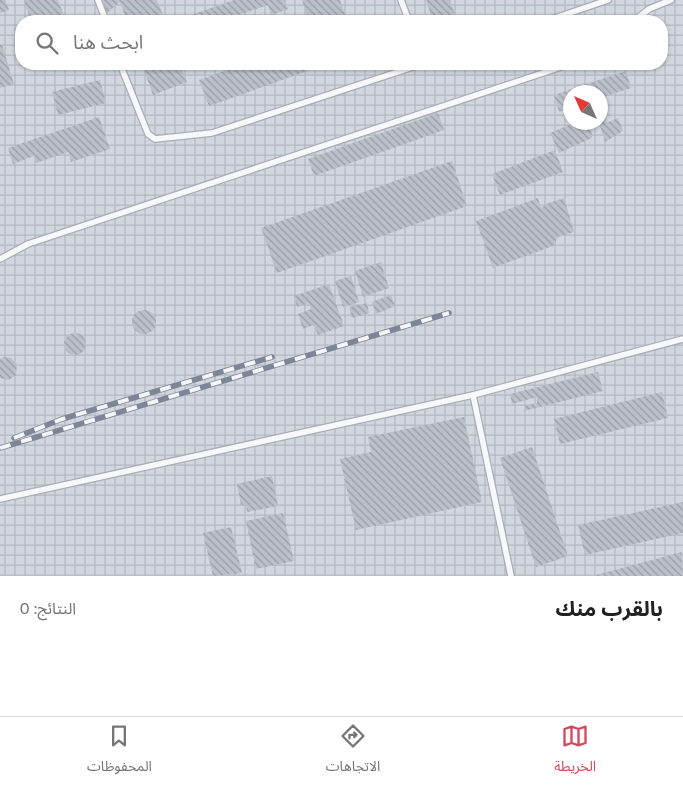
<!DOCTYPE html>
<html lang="ar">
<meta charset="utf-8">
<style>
body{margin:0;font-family:Lato,"Noto Sans Arabic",sans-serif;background:#f2f2f2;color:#222;direction:rtl}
.compass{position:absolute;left:563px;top:85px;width:45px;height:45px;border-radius:50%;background:#fff;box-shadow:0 1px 4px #0004;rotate:315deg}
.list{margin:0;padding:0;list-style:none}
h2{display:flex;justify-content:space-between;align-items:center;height:65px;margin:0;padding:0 20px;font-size:21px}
h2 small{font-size:16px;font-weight:400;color:#767676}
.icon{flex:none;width:28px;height:28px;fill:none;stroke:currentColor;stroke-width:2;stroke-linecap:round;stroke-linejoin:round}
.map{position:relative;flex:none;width:683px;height:576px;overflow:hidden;direction:ltr}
.search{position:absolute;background:#fff;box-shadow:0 1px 4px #0004;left:15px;right:15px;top:15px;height:55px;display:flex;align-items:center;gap:12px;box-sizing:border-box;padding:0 18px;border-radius:20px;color:#767676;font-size:19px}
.sheet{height:140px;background:#fff}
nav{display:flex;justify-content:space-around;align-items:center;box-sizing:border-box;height:70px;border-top:1px solid #e0e0e0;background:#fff;font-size:14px;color:#767676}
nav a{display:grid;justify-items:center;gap:2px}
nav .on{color:#d1495b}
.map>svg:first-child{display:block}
.industrial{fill:url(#industrial-grid);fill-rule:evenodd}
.building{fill:url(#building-back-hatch)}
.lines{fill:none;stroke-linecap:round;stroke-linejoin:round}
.service-casing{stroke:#a9aeb7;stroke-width:8}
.service{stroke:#f7f8fa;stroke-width:5.5}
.rail-casing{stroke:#7d8696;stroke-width:5.5}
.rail{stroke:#f4f6f9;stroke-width:4;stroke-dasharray:11;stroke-linecap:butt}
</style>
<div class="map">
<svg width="683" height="576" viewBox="0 0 683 576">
<defs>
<pattern id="industrial-grid" width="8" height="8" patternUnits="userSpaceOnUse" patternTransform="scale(1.25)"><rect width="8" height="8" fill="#d2d6de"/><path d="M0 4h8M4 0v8" fill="none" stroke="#b4b8c0"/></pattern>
<pattern id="building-back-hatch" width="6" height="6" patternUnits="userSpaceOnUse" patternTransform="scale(1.25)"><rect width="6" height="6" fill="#bbc0ca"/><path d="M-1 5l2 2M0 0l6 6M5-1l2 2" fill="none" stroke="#989da6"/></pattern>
</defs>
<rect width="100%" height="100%" fill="#e4e7ec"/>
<!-- industrial -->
<path class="industrial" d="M0 0H683V576H0ZM21 21H662V64H21ZM570 92H600V122H570Z"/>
<!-- building -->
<g class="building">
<polygon points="0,0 5,0 9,10 0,13"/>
<polygon points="24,0 58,0 65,19 31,21"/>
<polygon points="103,0 157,0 165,21 127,21 120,2 106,14"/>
<polygon points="234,0 285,0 288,9 271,15 268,5 220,21 174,21"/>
<polygon points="302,0 340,0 347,21 309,21"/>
<polygon points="426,0 450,0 455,15 433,21"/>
<polygon points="0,45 2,45 14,84 0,88"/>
<polygon points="142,64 180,64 187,82 153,95"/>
<polygon points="244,64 308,64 310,70 209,106 199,80"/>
<polygon points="626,71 631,88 600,98 600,92 570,92 570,108 559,112 554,95"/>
<polygon points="100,80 106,103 58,115 52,92"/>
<polygon points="438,113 444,130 314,176 308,159"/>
<polygon points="99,117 110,149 71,162 68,152 36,163 34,156 13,164 8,148"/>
<polygon points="618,118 623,131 605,142 599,122 605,119 606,123"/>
<polygon points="576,122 591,122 592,138 559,153 550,133"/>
<polygon points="555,150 563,172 500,195 492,174"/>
<polygon points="452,161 467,206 277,273 261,228"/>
<polygon points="538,198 541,208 546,204 564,198 574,232 558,237 553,246 493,268 476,221"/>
<polygon points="381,262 389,288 363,297 355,271"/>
<polygon points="351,276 359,302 343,307 335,281"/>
<polygon points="329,284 344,326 318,335 314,325 303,329 298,314 311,309 309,303 297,307 294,296"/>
<polygon points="391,295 395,306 376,314 372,302"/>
<polygon points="367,303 369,313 352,318 349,307"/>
<circle cx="144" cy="322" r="12"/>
<circle cx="75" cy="344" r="11"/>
<polygon points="4,357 11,358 17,364 16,375 9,380 0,378 0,359"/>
<polygon points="598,372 603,391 524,411 524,406 537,403 537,397 512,404 510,394"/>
<polygon points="662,392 668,418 560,444 554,419"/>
<polygon points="464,417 482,502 356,530 340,459 371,452 368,437"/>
<polygon points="532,447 568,556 536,567 500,458"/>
<polygon points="272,476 278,506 247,512 246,504 241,505 237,484"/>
<polygon points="683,502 683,533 585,555 578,525"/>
<polygon points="283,513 294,561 256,569 246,521"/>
<polygon points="231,527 242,573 213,576 203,533"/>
<polygon points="682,552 683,576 597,576 596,575"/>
</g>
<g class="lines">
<!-- service casing -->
<g class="service-casing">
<g id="service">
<polyline points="98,0 106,21"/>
<polyline points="401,0 409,21"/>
<polyline points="546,21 608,0"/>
<polyline points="634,21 649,9 671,0"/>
<polyline points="120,64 148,134 155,139 212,133 422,64"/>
<polyline points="0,259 28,244 570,64"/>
<polyline points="473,395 511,576"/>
<polyline points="0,499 473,395 683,339"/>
</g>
</g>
<!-- service -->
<use href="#service" class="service"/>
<!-- rail casing -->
<g class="rail-casing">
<g id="rail">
<polyline points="14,438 62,419 272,357"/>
<polyline points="0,448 449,313"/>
</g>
</g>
<!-- rail -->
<use href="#rail" class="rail"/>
</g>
</svg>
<svg class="compass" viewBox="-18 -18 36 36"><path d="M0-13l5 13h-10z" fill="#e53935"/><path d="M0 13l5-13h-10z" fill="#767676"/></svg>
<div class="search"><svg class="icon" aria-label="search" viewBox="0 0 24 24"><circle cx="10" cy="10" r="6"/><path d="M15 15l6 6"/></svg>ابحث هنا</div>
</div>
<section class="sheet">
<h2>بالقرب منك<small>النتائج: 0</small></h2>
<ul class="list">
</ul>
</section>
<nav>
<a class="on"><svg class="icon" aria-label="map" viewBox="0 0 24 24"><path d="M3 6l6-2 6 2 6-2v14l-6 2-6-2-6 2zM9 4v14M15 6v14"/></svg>الخريطة</a>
<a><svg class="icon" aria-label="directions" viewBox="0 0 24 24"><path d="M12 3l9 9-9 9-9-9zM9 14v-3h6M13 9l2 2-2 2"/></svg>الاتجاهات</a>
<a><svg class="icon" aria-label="saved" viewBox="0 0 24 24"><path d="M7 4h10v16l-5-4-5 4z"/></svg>المحفوظات</a>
</nav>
